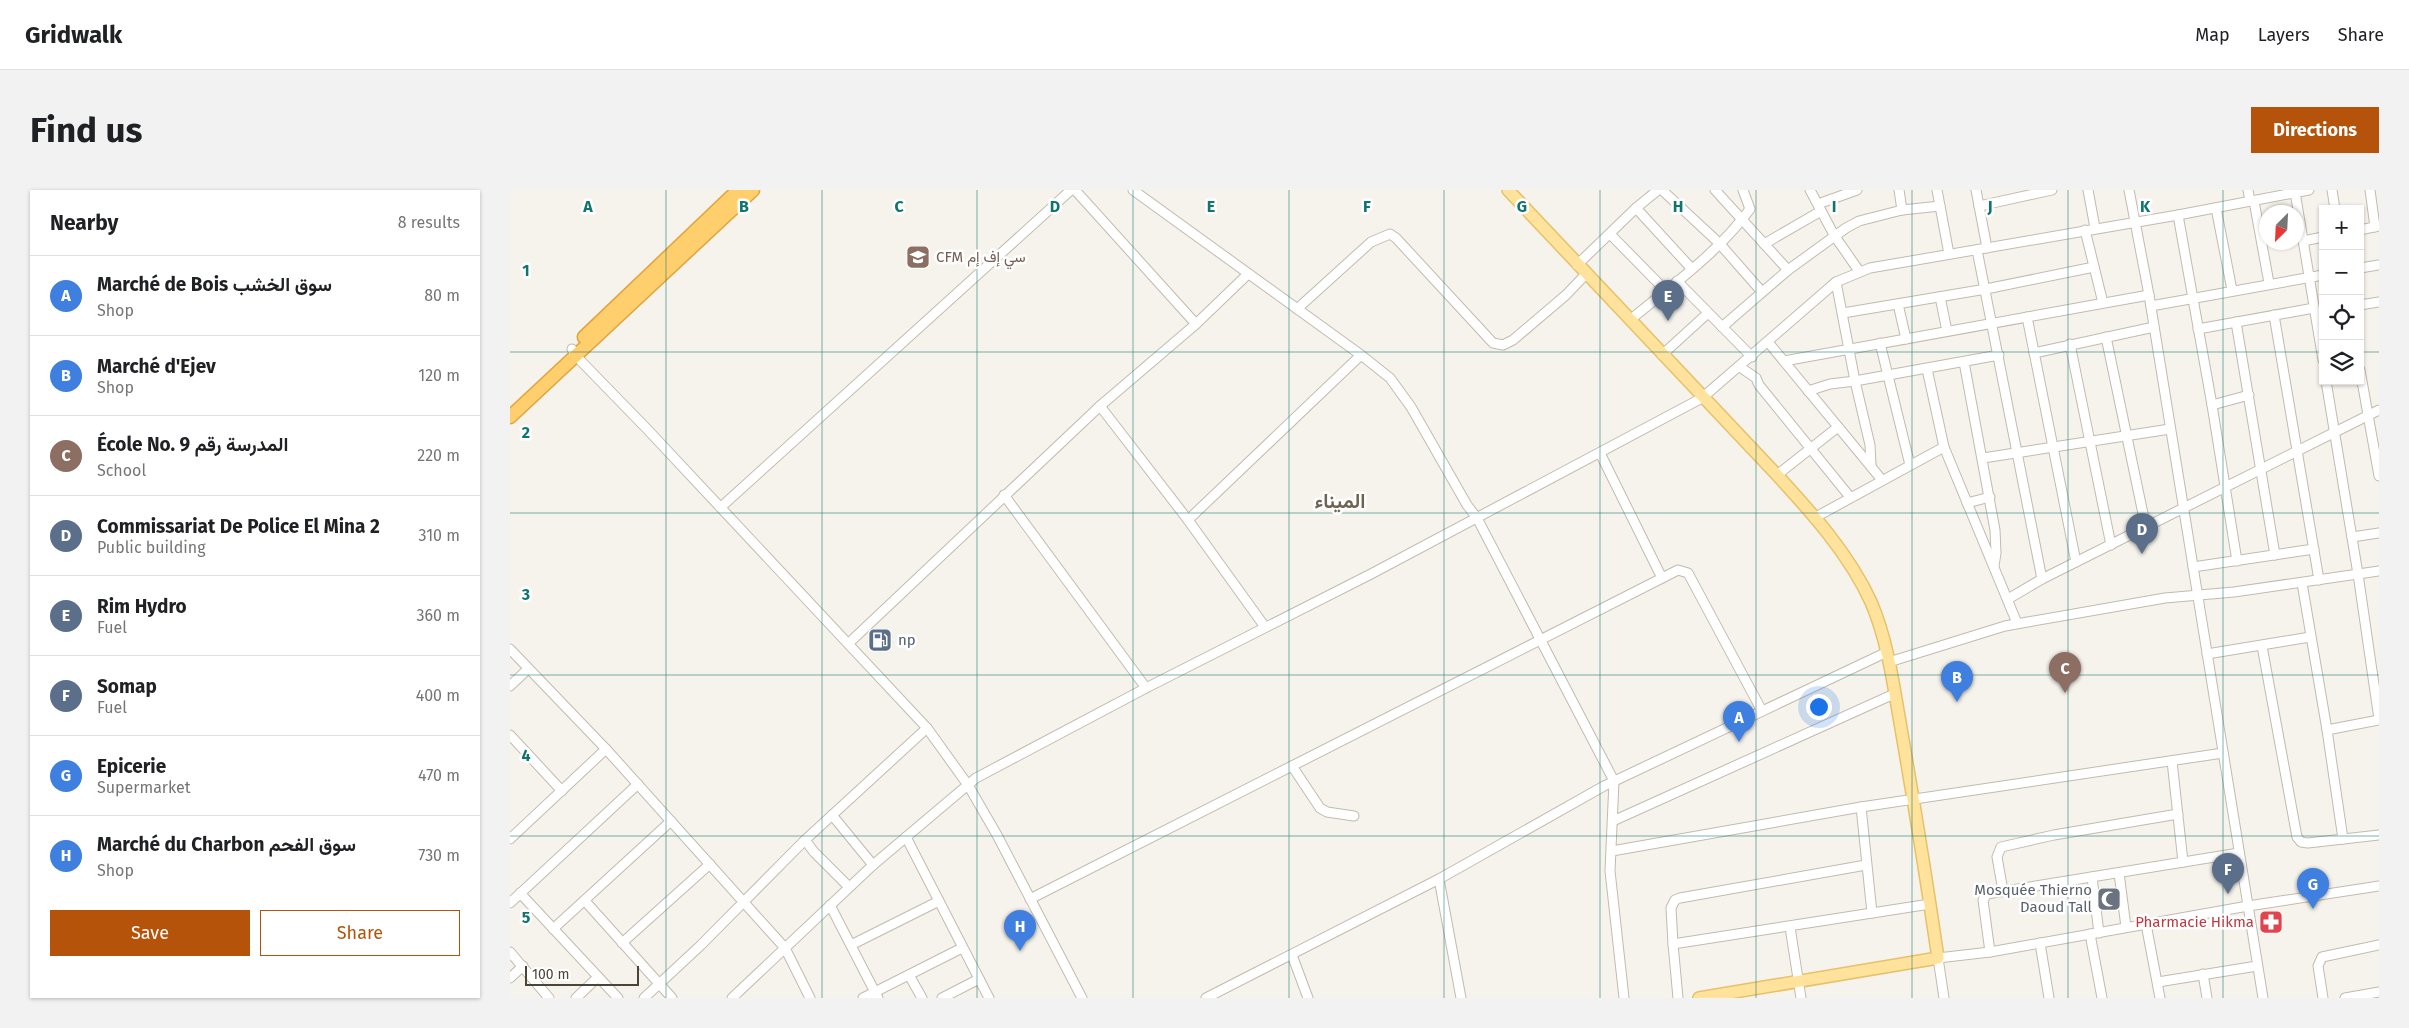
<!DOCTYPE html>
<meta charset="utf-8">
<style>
body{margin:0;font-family:"Fira Sans",Vazirmatn,sans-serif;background:#f2f2f2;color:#202124}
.controls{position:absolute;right:15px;top:15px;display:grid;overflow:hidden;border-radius:0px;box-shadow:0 1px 4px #0004}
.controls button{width:45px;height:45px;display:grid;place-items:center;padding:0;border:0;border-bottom:1px solid #e0e0e0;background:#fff;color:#202124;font:25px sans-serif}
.compass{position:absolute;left:1749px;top:15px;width:45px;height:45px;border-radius:50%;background:#fff;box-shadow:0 1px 4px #0004;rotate:204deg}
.scale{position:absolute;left:15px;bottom:12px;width:114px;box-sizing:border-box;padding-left:5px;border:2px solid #4b4439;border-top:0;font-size:14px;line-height:18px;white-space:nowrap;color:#4b4439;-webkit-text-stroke:4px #fff;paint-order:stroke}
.you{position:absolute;left:1308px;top:516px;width:18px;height:18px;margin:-12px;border:4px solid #fff;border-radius:50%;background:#1a73e8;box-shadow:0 0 0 8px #1a73e833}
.badge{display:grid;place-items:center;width:32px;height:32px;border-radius:50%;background:#b45309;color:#fff;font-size:16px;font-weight:700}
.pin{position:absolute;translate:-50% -41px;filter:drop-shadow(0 1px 2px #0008)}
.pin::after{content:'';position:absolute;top:26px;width:18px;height:15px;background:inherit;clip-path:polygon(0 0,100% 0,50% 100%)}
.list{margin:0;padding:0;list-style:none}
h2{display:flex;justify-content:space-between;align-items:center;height:65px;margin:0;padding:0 20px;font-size:21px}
h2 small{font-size:16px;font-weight:400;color:#757577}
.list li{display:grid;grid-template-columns:32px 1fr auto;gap:15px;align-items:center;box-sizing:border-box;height:80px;padding:0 20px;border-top:1px solid #e0e0e0}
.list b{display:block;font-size:19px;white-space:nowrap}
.list p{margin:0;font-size:16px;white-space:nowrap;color:#757577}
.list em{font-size:16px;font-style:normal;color:#757577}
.actions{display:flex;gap:10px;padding:15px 20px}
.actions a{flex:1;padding:11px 0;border:1px solid #b45309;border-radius:0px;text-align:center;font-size:18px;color:#b45309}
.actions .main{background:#b45309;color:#fff}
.icon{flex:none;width:28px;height:28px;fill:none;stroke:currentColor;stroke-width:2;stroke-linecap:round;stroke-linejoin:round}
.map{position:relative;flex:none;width:1869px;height:808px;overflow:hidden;border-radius:0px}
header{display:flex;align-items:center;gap:30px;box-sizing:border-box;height:70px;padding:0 25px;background:#fff;border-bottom:1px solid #e0e0e0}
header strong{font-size:24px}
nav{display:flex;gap:28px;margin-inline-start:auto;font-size:18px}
.intro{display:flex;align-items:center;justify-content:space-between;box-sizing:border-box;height:120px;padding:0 30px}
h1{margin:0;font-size:35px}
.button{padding:12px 22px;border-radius:0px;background:#b45309;color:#fff;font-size:18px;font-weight:700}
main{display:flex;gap:30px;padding:0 30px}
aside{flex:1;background:#fff;border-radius:0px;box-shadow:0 1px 4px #0004}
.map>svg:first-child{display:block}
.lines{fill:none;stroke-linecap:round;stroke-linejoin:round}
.minor-casing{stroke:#c2bbae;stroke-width:11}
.major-casing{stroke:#e6c16a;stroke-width:14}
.highway-casing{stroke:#e0a43c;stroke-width:15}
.minor{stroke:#fff;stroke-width:9}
.major{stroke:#ffe39c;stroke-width:11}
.highway{stroke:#ffcf6e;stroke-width:12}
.grid{fill:none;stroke:#0f766e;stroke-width:1;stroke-opacity:0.55}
.labels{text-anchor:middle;stroke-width:5;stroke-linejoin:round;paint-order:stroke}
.education-label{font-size:15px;fill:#785e54;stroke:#fff;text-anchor:start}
.service-label{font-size:15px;fill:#4e5e75;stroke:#fff;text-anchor:start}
.worship-label{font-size:15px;fill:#5b616d;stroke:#fff;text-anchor:end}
.health-label{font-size:15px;fill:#be3a42;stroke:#fff;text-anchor:end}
.district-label{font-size:20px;font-weight:bold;fill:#6e6250;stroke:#fff}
.grid-label{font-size:16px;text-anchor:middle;font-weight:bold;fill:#0f766e;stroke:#fff;stroke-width:5;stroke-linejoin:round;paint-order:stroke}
</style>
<header>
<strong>Gridwalk</strong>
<nav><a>Map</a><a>Layers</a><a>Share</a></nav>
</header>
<div class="intro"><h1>Find us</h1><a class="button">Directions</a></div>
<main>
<aside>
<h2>Nearby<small>8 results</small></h2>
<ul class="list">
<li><span class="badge" style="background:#3f7fe0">A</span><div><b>Marché de Bois سوق الخشب</b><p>Shop</p></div><em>80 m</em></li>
<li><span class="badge" style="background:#3f7fe0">B</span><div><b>Marché d'Ejev</b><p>Shop</p></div><em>120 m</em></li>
<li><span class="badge" style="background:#8d6e63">C</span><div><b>École No. 9 المدرسة رقم</b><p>School</p></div><em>220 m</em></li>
<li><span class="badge" style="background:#5c6f8a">D</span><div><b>Commissariat De Police El Mina 2</b><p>Public building</p></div><em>310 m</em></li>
<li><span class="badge" style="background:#5c6f8a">E</span><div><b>Rim Hydro</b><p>Fuel</p></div><em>360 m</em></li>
<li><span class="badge" style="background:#5c6f8a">F</span><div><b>Somap</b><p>Fuel</p></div><em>400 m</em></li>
<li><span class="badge" style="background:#3f7fe0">G</span><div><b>Epicerie</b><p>Supermarket</p></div><em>470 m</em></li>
<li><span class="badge" style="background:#3f7fe0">H</span><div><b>Marché du Charbon سوق الفحم</b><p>Shop</p></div><em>730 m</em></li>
</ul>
<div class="actions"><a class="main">Save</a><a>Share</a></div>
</aside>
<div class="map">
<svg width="1869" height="808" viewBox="0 0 1869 808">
<rect width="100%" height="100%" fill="#f6f3ec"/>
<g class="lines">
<!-- minor casing -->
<g class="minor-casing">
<g id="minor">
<polyline points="565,0 686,134"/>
<polyline points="623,0 851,165 880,188 901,217 957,315 967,328 1104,591 1100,681 1114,808"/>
<polyline points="1152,0 1209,53 1252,102"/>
<polyline points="1205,0 1278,80"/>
<polyline points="1300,0 1324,45 1349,81"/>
<polyline points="1389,0 1392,20"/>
<polyline points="1427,0 1439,64"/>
<polyline points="1466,0 1477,58"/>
<polyline points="1578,0 1585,38"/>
<polyline points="1619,0 1639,105 1753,808"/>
<polyline points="1738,0 1740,11"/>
<polyline points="1822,0 1825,19"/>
<polyline points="1860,0 1865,37"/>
<polyline points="1785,2 1813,170"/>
<polyline points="1744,11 1759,93"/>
<polyline points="1308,14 1347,0"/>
<polyline points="1469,16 1542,0"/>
<polyline points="1126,18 1181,78"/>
<polyline points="1706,18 1722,100"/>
<polyline points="1668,25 1702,215 1727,371"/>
<polyline points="1575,40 1593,113"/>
<polyline points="1850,40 1869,36"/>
<polyline points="1100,44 1156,101"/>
<polyline points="1793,51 1813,47"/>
<polyline points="1254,54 1311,21"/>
<polyline points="1467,60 1532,389"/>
<polyline points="1067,75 1126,18 1148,0"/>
<polyline points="1850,78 1869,75"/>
<polyline points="1167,91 1242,167"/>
<polyline points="1326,92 1345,191 1360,255 1361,276"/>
<polyline points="1430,107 1437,141"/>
<polyline points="1388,114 1396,149"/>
<polyline points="1850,115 1869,112"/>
<polyline points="1641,116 1813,85"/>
<polyline points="787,119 861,52 880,44 886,48 983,153 993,155 1003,150 1056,105 1076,84"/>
<polyline points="1333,123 1476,99 1584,77"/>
<polyline points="1764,125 1809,390"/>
<polyline points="1517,127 1566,372"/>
<path d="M1120 130C1161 96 1208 63 1240 19L1233 0"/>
<polyline points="1726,132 1765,365"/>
<polyline points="1212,137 1278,80 1336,38 1349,31 1392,20 1430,16"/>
<polyline points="1688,139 1804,118"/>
<polyline points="1596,147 1636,338"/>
<polyline points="1258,152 1372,290"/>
<polyline points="1370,153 1400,275"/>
<polyline points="1560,154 1601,355"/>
<polyline points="62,159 66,166 137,239 417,538 458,595 487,645 572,808"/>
<polyline points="1524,163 1644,137"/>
<polyline points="1152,165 1198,123"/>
<polyline points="1274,171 1639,105"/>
<polyline points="1454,172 1485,340 1486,363 1484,376"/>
<polyline points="1230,177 1246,188 1249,195 1340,307"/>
<polyline points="1417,179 1434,257 1507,433"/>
<polyline points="1850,180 1869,286"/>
<polyline points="1816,191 1848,384 1869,529"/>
<polyline points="1298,201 1320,194 1345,191 1489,165"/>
<polyline points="1702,215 1739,205"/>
<polyline points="590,216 678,330 755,437"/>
<polyline points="1090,263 1152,388"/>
<polyline points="1473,268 1660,239"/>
<polyline points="1267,285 1328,237"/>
<polyline points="494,305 636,498"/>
<polyline points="1457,313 1480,307"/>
<polyline points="211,317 561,0"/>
<polyline points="1304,328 1434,257"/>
<polyline points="678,330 851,165"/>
<polyline points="1842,347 1869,343"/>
<polyline points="1683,377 1804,359"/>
<polyline points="1792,393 1817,540 1833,649"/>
<polyline points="1498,409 1532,389 1869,220"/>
<polyline points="339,453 590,216 686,134 738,84"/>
<polyline points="1752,456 1787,647 1791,652 1798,653 1869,645"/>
<polyline points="0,459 96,559 275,758 300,808"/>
<polyline points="1697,464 1800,447"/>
<polyline points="1379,472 1495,436 1655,408 1724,402 1869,381"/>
<polyline points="0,496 18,479"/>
<polyline points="1817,540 1869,530"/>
<polyline points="0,545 52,601"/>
<polyline points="1662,571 1673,672"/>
<polyline points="782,576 810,618 817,622 844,626"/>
<polyline points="1351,617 1362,723"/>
<polyline points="322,625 363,675"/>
<polyline points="1103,631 1384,504"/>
<polyline points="396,647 479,808"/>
<polyline points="0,649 96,559"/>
<polyline points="295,650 304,662 339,697"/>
<polyline points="1102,661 1351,617 1713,563"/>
<polyline points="1609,683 1616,737"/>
<polyline points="1582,687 1589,743"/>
<polyline points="929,689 951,808"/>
<polyline points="1493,701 1487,667 1491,657 1544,645 1668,624"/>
<polyline points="10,703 108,808"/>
<polyline points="520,709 1168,380 1178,383 1252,521"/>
<polyline points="75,711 162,808"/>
<polyline points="0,713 128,594"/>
<polyline points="320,715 368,808"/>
<polyline points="1636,734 1650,808"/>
<polyline points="1280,737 1291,808"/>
<polyline points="43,739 161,631"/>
<polyline points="1580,744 1592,808"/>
<polyline points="112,753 200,674"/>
<polyline points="1530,753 1539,808"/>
<polyline points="1163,754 1161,718 1165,710 1170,708 1356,675"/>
<polyline points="341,755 429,711"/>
<polyline points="0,762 39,808"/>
<polyline points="1480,762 1473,710 1477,704 1729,663"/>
<polyline points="782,765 798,808"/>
<polyline points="1693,784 1697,808"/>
<polyline points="399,785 412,808"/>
<polyline points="0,788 13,776"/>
<polyline points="1648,792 1747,776"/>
<polyline points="66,808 87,788"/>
<polyline points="134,808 191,755 295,650 417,538"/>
<polyline points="222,808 363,675 466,588 636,498 861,384 1192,208 1326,92 1360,78 1668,25 1799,0"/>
<polyline points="353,808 452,758"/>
<polyline points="432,808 469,789"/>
<polyline points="696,808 929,689 1094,596 1377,462"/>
<polyline points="1168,808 1163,754 1420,714"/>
<polyline points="1434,808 1428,768 1480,762 1738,716 1869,696"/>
<polyline points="1813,808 1808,776 1812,767 1869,755"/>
<polyline points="1835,808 1869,802"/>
</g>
</g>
<!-- major casing -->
<g class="major-casing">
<path id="major" d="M998 0 1267 285C1302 323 1339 364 1361 412 1379 454 1384 500 1392 544 1405 619 1417 693 1428 768L1189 808"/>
</g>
<!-- highway casing -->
<g class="highway-casing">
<g id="highway">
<polyline points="74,147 228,0"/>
<polyline points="0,227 243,0"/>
</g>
</g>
<!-- minor -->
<use href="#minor" class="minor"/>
<!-- major -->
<use href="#major" class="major"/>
<!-- highway -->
<use href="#highway" class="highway"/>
</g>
<!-- grid -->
<path class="grid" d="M156 0V808M312 0V808M467 0V808M623 0V808M779 0V808M934 0V808M1090 0V808M1246 0V808M1402 0V808M1558 0V808M1713 0V808M0 162H1813M1850 162H1869M0 323H1869M0 485H1869M0 646H1869"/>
<!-- icons -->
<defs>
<g id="university-square" transform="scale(1.25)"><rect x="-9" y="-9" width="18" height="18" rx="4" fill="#8d6e63" stroke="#fff"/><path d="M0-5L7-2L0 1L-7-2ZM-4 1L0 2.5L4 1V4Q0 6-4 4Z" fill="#fff"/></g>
<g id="fuel-square" transform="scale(1.25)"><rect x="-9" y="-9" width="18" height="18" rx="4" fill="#5c6f8a" stroke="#fff"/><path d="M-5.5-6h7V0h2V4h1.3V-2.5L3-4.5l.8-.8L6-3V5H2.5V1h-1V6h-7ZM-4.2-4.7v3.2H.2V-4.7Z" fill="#fff"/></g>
<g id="mosque-square" transform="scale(1.25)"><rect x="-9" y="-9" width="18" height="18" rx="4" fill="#6b7280" stroke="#fff"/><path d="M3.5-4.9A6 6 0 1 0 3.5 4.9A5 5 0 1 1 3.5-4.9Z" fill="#fff"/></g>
<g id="pharmacy-square" transform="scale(1.25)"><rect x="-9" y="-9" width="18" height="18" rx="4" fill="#e0444e" stroke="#fff"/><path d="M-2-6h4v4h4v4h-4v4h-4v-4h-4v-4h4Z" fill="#fff"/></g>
</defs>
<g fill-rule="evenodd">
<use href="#university-square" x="408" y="67"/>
<use href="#fuel-square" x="370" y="450"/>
<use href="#mosque-square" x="1599" y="709"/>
<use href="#pharmacy-square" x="1761" y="732"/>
</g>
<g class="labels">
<!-- education labels -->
<g class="education-label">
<text x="426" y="72">CFM سي إف إم</text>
</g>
<!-- service labels -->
<g class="service-label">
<text x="388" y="455">np</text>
</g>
<!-- worship labels -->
<g class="worship-label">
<text x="1582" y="705">Mosquée Thierno<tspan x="1582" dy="17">Daoud Tall</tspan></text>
</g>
<!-- health labels -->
<g class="health-label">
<text x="1744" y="737">Pharmacie Hikma</text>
</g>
<!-- district labels -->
<g class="district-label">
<text x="830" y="318">الميناء</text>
</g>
</g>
<g class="grid-label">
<text x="78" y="22">A</text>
<text x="234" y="22">B</text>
<text x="389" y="22">C</text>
<text x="545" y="22">D</text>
<text x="701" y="22">E</text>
<text x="857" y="22">F</text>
<text x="1012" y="22">G</text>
<text x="1168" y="22">H</text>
<text x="1324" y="22">I</text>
<text x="1480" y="22">J</text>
<text x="1635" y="22">K</text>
<text x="16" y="86">1</text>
<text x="16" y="248">2</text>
<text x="16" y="410">3</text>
<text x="16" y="571">4</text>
<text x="16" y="733">5</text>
</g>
</svg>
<div class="controls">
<button>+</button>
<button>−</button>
<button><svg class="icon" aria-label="locate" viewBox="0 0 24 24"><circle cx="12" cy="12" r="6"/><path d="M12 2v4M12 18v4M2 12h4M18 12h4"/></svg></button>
<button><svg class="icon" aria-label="layers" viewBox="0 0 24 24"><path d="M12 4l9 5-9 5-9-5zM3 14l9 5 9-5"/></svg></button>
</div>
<svg class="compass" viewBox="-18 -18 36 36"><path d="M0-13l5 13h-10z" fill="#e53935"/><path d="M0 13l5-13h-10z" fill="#757577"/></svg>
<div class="scale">100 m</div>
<div class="you"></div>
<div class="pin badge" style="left:1229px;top:552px;background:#3f7fe0">A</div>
<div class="pin badge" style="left:1447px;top:512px;background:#3f7fe0">B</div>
<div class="pin badge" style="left:1555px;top:503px;background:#8d6e63">C</div>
<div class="pin badge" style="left:1632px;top:364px;background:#5c6f8a">D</div>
<div class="pin badge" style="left:1158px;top:131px;background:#5c6f8a">E</div>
<div class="pin badge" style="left:1718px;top:704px;background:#5c6f8a">F</div>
<div class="pin badge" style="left:1803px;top:719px;background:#3f7fe0">G</div>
<div class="pin badge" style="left:510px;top:761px;background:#3f7fe0">H</div>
</div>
</main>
